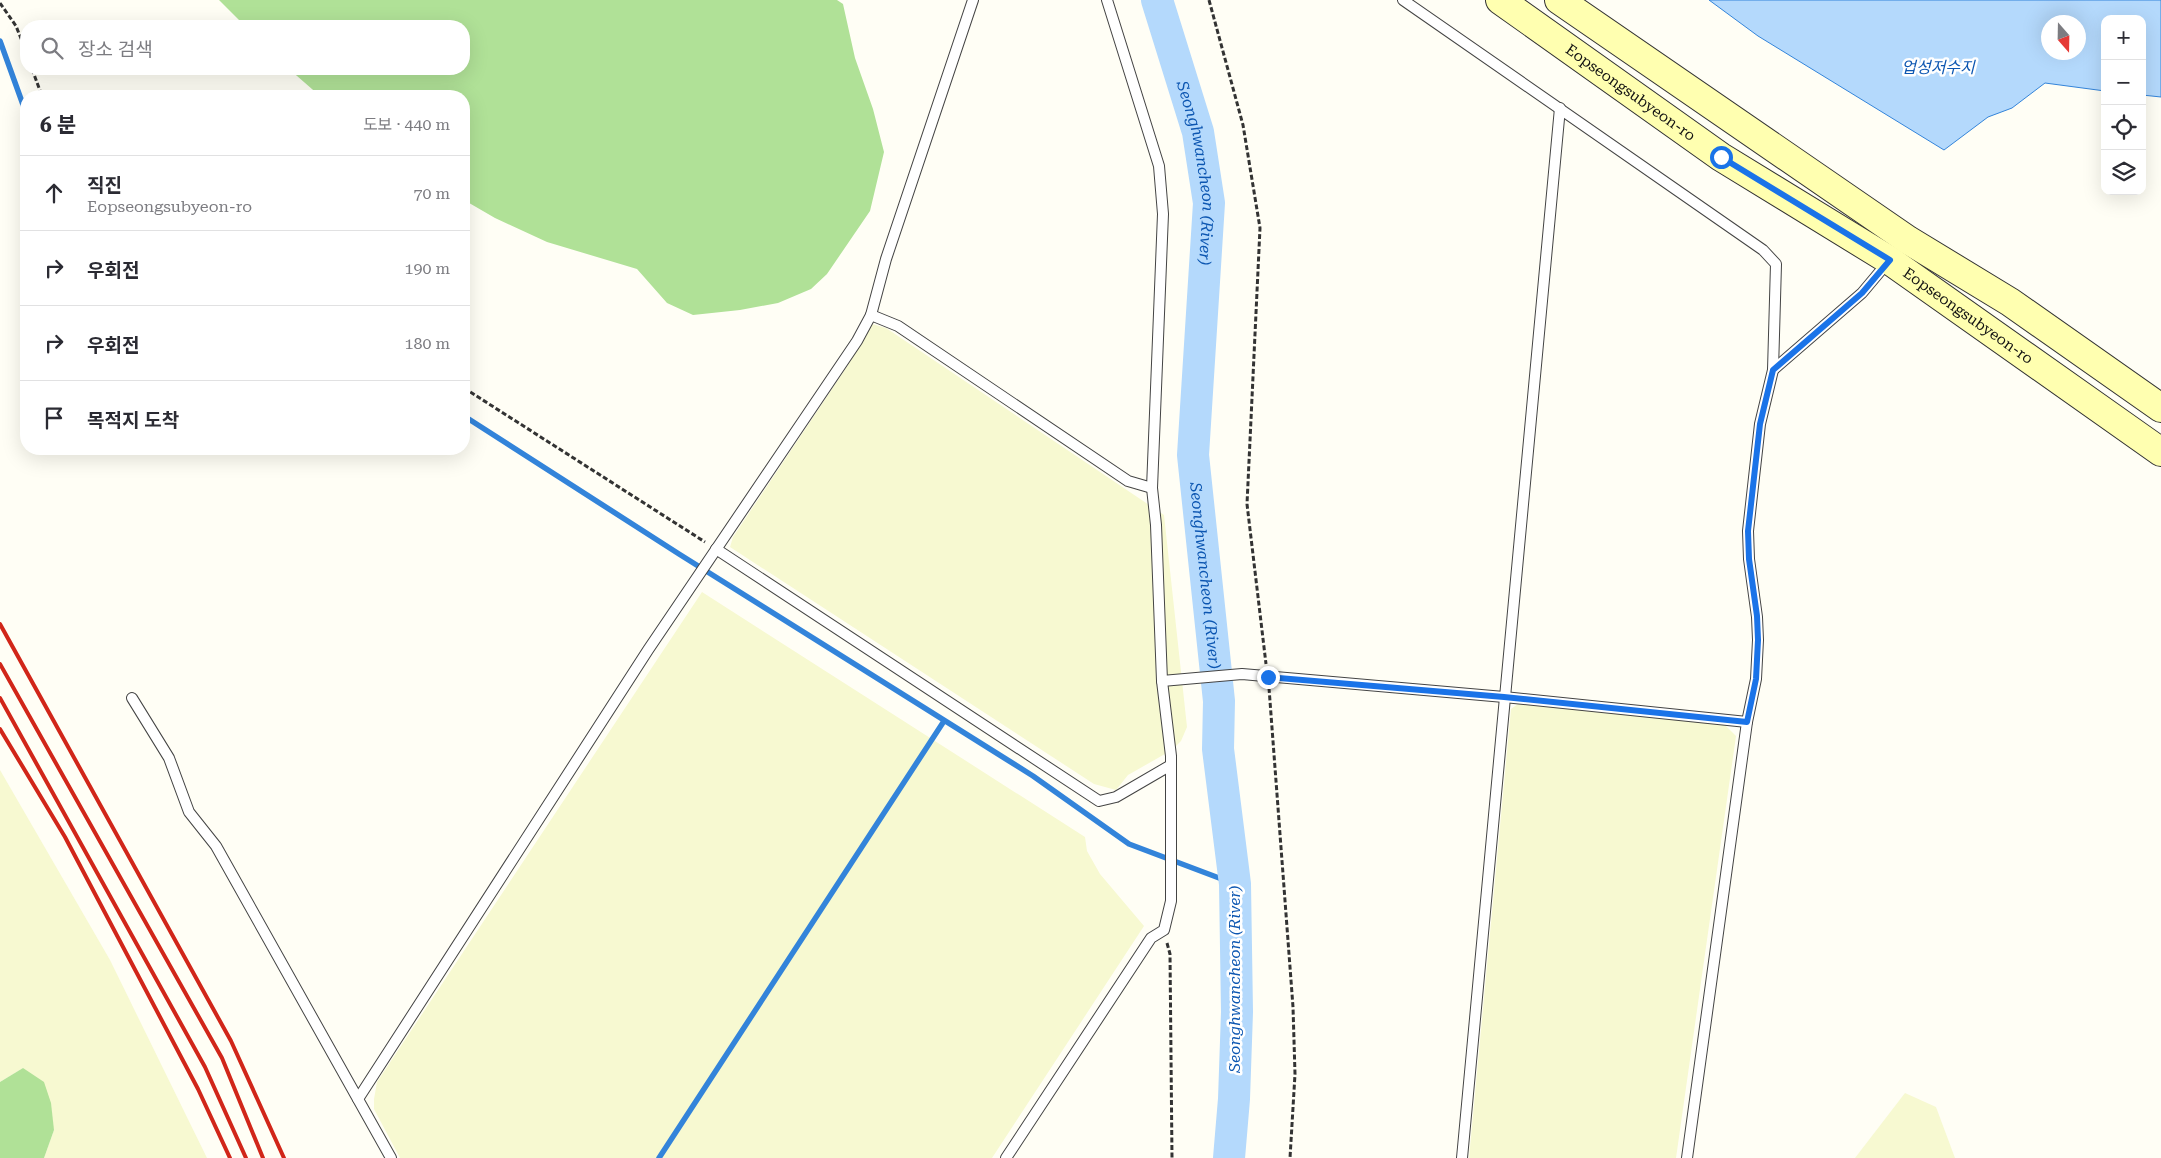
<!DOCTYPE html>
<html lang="ko">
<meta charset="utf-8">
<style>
body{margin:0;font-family:"Roboto Serif","Noto Sans KR",serif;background:#f2f2f3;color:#2b2b33}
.controls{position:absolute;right:15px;top:15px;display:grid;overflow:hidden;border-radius:10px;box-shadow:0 5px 20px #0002}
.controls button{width:45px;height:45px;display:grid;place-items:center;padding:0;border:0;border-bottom:1px solid #e1e1e2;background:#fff;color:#2b2b33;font:25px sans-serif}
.compass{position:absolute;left:2041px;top:15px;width:45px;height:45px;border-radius:50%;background:#fff;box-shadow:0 5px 20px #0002;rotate:160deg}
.stop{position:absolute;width:15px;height:15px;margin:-11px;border:4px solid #1a73e8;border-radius:50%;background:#fff}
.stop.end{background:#1a73e8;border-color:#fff;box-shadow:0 1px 5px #0008}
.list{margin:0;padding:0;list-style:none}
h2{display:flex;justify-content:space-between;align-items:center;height:65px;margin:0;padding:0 20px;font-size:21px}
h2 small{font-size:16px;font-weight:400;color:#7c7c81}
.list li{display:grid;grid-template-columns:32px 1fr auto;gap:15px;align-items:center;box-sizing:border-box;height:75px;padding:0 20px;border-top:1px solid #e1e1e2}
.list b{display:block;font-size:19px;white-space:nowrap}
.list p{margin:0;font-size:16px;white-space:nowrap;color:#7c7c81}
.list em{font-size:16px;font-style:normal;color:#7c7c81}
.icon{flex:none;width:28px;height:28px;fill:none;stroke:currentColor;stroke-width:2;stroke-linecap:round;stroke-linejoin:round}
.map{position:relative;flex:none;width:2161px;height:1158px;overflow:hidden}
.search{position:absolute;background:#fff;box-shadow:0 5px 20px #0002;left:20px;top:20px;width:450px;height:55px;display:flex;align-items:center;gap:12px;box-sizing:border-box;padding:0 18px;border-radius:20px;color:#7c7c81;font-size:19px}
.panel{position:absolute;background:#fff;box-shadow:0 5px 20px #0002;left:20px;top:90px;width:450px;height:365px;border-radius:20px}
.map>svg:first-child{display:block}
.farmland{fill:#f7f9d1}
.forest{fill:#b0e197}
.water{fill:#b4d9fc;stroke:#3384da;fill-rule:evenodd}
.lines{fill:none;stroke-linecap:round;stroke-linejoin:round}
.stream{stroke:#3384da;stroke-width:5.5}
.river{stroke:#b4d9fc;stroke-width:32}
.lane-casing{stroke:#444;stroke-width:12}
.secondary-casing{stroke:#333;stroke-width:30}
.path{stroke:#333;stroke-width:3;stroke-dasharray:5 2.5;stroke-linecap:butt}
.lane{stroke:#fff;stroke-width:10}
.secondary{stroke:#ffffb0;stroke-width:28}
.rail{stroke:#d12619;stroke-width:4}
.route{stroke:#1a73e8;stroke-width:6}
.labels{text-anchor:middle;stroke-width:5;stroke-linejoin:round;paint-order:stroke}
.street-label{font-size:15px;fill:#111;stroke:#fff}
.water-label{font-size:16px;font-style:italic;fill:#0c56b1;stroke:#fff}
</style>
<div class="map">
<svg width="2161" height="1158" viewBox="0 0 2161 1158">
<rect width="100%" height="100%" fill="#fffef5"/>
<!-- farmland -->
<g class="farmland">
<polygon points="872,324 886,328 1164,515 1187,727 1181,741 1172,750 1128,775 1116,790 1094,784 730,547 733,537 846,368"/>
<polygon points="702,592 1085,837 1087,851 1100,874 1144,926 992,1158 400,1158 374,1109 374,1099 377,1082"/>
<polygon points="1518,704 1724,724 1736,736 1676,1158 1469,1158 1511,709"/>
<polygon points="0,770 110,960 207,1158 44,1158 54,1130 23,1068 0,1082"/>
<polygon points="1905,1093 1936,1107 1955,1158 1855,1158"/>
</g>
<!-- forest -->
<g class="forest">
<polygon points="219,0 837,0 843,4 855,58 873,109 884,152 870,211 827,274 811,289 778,303 740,310 693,315 667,303 637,269 547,242 495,218 464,200 464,96 320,96 289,69 464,69 464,26 245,26"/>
<polygon points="23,1068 44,1082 51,1103 54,1130 44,1158 0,1158 0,1082"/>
</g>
<!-- water -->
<path class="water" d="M1709 0H2161V97L2142 95V19H2105V91L2045 83 2012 108 1988 117 1944 150 1758 36ZM2048 22H2078V52H2048Z"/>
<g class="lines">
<!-- stream -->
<g class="stream">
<polyline points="0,41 26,113"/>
<polyline points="464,416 679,554 1033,776 1129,844 1235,884"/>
<polyline points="659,1158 944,721"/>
</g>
<!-- river -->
<path class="river" id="s1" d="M1157 0 1198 132 1209 203 1193 455 1219 701 1218 749 1235 884 1237 1012 1234 1099 1229 1158"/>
<!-- lane casing -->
<g class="lane-casing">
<g id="lane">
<polyline points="1403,0 1763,250 1776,264 1773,370"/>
<polyline points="871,315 898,326 1128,481 1152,488"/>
<polyline points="716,549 1099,801 1116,797 1171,765"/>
<polyline points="1162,681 1242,674 1504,697 1747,722"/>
<polyline points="132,698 169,758 189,812 216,846 391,1158"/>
<polyline points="358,1099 648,650 857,341 871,315 886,259 973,0"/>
<polyline points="1006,1158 1151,938 1164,930 1171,901 1171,756 1162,681 1156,525 1152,488 1163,214 1159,166 1107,0"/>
<polyline points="1462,1158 1560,108"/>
<polyline points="1687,1158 1747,722 1756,679 1758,640 1757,617 1749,559 1748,531 1760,424 1773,370 1862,293 1888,262"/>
</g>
</g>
<!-- secondary casing -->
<g class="secondary-casing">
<g id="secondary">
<path id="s2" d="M1500 0 1721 157 1889 260 2161 452"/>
<polyline points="1559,0 1908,240 2010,302 2161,408"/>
</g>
</g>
<!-- path -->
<g class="path">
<polyline points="1209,0 1243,125 1260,228 1247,504 1266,664"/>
<polyline points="0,3 16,26 26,51"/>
<polyline points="32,69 42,96"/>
<polyline points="464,388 705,542"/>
<polyline points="1269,688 1293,1007 1295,1074 1290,1158"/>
<polyline points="1167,943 1170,954 1172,1158"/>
</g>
<!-- lane -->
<use href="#lane" class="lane"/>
<!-- secondary -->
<use href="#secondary" class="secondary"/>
<!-- rail -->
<g class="rail">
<polyline points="0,624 231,1041 284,1158"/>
<polyline points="0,664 222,1058 263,1158"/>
<polyline points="0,698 205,1067 246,1158"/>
<polyline points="0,729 65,837 198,1089 230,1158"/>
</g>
</g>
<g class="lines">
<!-- route -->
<polyline class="route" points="1268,677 1504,697 1747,722 1756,679 1758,640 1757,616 1749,559 1748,531 1760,424 1773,370 1862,293 1890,260 1721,157"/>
</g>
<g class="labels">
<!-- street labels -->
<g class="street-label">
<text dy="5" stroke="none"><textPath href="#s2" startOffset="160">Eopseongsubyeon-ro</textPath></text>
<text dy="5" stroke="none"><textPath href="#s2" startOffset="565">Eopseongsubyeon-ro</textPath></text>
</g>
<!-- water labels -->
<g class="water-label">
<text x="1938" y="73">업성저수지</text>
<text dy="6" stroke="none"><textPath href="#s1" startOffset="179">Seonghwancheon (River)</textPath></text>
<text dy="6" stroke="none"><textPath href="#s1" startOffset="584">Seonghwancheon (River)</textPath></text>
<text transform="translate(1234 979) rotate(-90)" y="6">Seonghwancheon (River)</text>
</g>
</g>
</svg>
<div class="controls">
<button>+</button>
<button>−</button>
<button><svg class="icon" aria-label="locate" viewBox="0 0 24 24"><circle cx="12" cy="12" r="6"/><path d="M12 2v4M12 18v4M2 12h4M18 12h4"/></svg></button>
<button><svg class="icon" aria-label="layers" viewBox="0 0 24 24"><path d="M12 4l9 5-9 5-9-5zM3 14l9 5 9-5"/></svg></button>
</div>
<svg class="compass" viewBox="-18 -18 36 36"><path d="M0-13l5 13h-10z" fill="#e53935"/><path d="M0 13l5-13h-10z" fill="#7c7c81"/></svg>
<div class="stop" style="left:1721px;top:157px"></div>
<div class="stop end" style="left:1268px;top:677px"></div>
<div class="search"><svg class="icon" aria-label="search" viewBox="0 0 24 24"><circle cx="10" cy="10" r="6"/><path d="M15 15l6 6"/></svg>장소 검색</div>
<section class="panel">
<h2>6 분<small>도보 · 440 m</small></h2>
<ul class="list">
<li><svg class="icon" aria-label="ahead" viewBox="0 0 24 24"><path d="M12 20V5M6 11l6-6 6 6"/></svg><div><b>직진</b><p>Eopseongsubyeon-ro</p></div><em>70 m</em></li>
<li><svg class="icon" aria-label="right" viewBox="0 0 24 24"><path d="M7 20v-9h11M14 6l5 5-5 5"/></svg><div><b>우회전</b></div><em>190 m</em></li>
<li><svg class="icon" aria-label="right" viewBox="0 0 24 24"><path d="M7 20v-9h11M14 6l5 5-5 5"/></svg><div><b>우회전</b></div><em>180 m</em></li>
<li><svg class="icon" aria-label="arrive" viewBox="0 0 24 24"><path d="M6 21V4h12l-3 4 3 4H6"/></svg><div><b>목적지 도착</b></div></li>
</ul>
</section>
</div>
